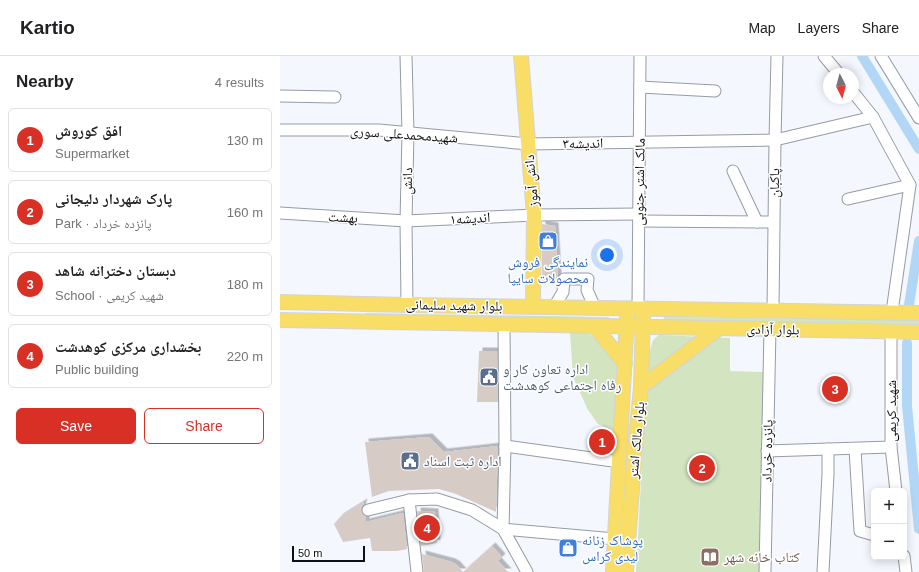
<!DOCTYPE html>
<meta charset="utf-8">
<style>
body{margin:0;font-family:Arial,"Noto Naskh Arabic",sans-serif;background:#f6f6f6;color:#202124}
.controls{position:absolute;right:12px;bottom:12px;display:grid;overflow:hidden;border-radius:6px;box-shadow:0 2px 10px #0003}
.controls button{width:36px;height:36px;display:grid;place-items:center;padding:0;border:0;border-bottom:1px solid #e0e0e0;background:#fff;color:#202124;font:20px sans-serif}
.compass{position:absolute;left:543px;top:12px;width:36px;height:36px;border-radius:50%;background:#fff;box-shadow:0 2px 10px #0003;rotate:174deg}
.scale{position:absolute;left:12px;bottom:10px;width:73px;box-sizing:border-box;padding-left:4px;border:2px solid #0e1013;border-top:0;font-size:11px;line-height:14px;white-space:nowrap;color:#0e1013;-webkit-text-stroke:3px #fff;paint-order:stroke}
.you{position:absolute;left:327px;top:199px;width:14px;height:14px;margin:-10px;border:3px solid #fff;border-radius:50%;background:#1a73e8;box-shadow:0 0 0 6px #1a73e833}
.badge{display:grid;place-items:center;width:26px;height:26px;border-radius:50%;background:#d93025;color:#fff;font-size:13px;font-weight:700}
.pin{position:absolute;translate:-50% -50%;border:2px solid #fff;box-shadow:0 1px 4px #0006}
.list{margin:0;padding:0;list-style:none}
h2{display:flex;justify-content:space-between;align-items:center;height:52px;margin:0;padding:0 16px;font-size:17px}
h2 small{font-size:13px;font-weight:400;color:#757577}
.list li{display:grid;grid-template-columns:26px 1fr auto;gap:12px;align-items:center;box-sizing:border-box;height:64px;margin:0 8px 8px;padding:0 8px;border:1px solid #e0e0e0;border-radius:6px}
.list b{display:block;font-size:15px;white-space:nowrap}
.list p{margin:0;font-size:13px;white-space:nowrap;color:#757577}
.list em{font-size:13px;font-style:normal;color:#757577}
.actions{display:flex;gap:8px;padding:12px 16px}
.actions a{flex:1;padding:9px 0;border:1px solid #d93025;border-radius:6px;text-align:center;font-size:14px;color:#d93025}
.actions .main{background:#d93025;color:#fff}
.map{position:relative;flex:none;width:639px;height:516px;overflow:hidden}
header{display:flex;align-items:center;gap:24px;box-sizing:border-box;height:56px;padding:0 20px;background:#fff;border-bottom:1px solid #e0e0e0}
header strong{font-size:19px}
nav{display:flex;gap:22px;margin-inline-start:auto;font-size:14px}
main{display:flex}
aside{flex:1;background:#fff}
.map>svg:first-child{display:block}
.green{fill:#d2e4c0}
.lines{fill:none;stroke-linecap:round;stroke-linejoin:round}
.canal{stroke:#b2d7f6;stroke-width:10}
.building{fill:#d7ccc5;filter:url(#shadow)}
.minor-casing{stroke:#949ca4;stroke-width:13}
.major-casing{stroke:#d4d4d5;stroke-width:16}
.minor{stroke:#fff;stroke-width:11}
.major{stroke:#f8dd67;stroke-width:14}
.labels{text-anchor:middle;stroke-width:3;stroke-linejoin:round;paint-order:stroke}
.street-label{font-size:14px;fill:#0e1013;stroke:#fff}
.shop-label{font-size:14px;fill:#366cbe;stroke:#fff}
.service-label{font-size:14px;fill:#4e5e75;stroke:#fff;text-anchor:start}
.education-label{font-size:14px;fill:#785e54;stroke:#fff;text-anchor:start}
</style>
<header>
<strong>Kartio</strong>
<nav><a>Map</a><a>Layers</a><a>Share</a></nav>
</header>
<main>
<aside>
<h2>Nearby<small>4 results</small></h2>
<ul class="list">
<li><span class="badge">1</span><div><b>افق کوروش</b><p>Supermarket</p></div><em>130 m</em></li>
<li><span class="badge">2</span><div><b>پارک شهردار دلیجانی</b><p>Park · پانزده خرداد</p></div><em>160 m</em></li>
<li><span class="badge">3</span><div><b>دبستان دخترانه شاهد</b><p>School · شهید کریمی</p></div><em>180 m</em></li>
<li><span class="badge">4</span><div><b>بخشداری مرکزی کوهدشت</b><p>Public building</p></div><em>220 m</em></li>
</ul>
<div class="actions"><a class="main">Save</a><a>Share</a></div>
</aside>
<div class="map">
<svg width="639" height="516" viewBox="0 0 639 516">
<defs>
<filter id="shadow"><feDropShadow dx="3.5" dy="-3.5" stdDeviation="0" flood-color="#0004"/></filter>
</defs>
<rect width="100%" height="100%" fill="#f4f8fe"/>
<!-- green -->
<g class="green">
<polygon points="85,257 329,261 328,265 84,261"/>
<polygon points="384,261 639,264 639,268 383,265"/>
<polygon points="290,276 309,277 338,308 336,376 318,368 308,354 293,321"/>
<polygon points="379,279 450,282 450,315 483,316 479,516 356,516 368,301 373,284"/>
</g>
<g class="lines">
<!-- canal -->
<g class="canal">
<polyline points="582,0 639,93"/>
<polyline points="629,249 639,185"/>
<polyline points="627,287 627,350 639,473"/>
</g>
</g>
<!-- building -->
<g class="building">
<polygon points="262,168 275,170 278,220 277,226 262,226"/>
<polygon points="199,295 217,295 218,346 197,346"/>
<polygon points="149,381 164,396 218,390 216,456 176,438 159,433 109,435 92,441 85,386"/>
<polygon points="84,446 81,455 86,461 86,466 123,457 127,493 117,495 92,495 90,482 63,486 54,468 60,461"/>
<polygon points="138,455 155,456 157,487 141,490 137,456"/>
<polygon points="212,490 222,501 218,505 228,516 183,516"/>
<polygon points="142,498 172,506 177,509 183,516 144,516"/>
</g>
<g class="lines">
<!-- minor casing -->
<g class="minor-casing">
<g id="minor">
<polyline points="126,0 128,77 126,165 127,249"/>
<polyline points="544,0 559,18"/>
<polyline points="601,0 639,62"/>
<polyline points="360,31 435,35"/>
<polyline points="573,36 593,61 630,129 612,256"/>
<polyline points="0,40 55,41"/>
<polyline points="0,74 99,74 248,88 495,84 593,61"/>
<polyline points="453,115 477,166"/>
<polyline points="568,143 630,129"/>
<polyline points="0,157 126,165 254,159 359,158"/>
<polyline points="359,165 493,166"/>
<polyline points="274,251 283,236 284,223 308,223 307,234 315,252"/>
<polyline points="358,252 360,0"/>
<polyline points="493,254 495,84 497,0"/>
<polyline points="224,269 225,390 223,473 335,483"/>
<polyline points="611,275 611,391 616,435"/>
<polyline points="225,390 340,406"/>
<polyline points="575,393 580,475 594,479"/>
<polyline points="487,395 611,391"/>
<polyline points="129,444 137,516"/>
<polyline points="88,454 129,444 157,443 192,454 223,473 247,516"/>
<polyline points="624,500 626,516"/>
<polyline points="485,516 490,273"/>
<polyline points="543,516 548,418 548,393"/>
</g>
</g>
<!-- major casing -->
<g class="major-casing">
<g id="major">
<polyline points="241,0 254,159 253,250"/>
<polyline points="0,246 127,249 639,257"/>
<polyline points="0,264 639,276"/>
<polyline points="315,271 345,308"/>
<polyline points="361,331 438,273"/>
<polyline points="333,516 347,261"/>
<polyline points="346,516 355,393 361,331 363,261"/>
</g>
</g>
<!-- minor -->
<use href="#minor" class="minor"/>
<!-- major -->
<use href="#major" class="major"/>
</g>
<!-- icons -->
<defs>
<g id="shop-square" transform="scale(1)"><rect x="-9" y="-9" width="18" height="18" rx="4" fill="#3f7fe0" stroke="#fff"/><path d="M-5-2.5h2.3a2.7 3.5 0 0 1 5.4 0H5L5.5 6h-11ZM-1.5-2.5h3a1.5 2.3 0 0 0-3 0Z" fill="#fff"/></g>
<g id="civic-square" transform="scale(1)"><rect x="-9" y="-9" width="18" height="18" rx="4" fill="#5c6f8a" stroke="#fff"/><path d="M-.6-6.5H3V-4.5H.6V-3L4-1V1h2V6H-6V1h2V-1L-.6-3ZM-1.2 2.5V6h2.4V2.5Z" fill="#fff"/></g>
<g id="library-square" transform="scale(1)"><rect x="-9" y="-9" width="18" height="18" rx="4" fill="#8d6e63" stroke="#fff"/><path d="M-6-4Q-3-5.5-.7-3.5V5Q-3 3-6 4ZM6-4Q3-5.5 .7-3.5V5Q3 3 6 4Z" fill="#fff"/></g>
</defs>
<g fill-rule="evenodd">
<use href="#shop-square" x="268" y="185"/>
<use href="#civic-square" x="209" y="321"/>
<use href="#civic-square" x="130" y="405"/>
<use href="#shop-square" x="288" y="492"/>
<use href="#library-square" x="430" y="501"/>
</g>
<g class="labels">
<!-- street labels -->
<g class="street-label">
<text transform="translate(124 78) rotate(4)" y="5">شهیدمحمدعلی سوری</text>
<text transform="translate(303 87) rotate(-1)" y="5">اندیشه۳</text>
<text transform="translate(127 125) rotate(-89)" y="5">دانش</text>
<text transform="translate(251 125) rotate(-95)" y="5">دانش آموز</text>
<text transform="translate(359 126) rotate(-89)" y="5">مالک اشتر جنوبی</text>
<text transform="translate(494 127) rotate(-89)" y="5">پاکبان</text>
<text transform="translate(63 161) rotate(3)" y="5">بهشت</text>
<text transform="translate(190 162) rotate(-3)" y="5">اندیشه۱</text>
<text transform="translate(174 249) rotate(1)" y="5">بلوار شهید سلیمانی</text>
<text transform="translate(493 273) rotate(1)" y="5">بلوار آزادی</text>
<text transform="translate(611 355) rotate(-90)" y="5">شهید کریمی</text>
<text transform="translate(356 384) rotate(-85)" y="5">بلوار مالک اشتر</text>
<text transform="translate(487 395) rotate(-89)" y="5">پانزده خرداد</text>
</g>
<!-- shop labels -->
<g class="shop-label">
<text x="268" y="211">نمایندگی فروش<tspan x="268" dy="16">محصولات سایپا</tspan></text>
<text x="302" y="489" text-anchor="start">پوشاک زنانه<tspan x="302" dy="16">لیدی کراس</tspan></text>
</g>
<!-- service labels -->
<g class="service-label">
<text x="223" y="318">اداره تعاون کار و<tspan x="223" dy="16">رفاه اجتماعی کوهدشت</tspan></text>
<text x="144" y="410">اداره ثبت اسناد</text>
</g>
<!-- education labels -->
<g class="education-label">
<text x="444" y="506">کتاب خانه شهر</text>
</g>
</g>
</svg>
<div class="controls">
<button>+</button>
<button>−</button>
</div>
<svg class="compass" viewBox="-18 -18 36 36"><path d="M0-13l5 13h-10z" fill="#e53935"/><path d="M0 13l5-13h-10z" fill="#757577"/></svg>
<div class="scale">50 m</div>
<div class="you"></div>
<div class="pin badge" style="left:322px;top:386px">1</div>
<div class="pin badge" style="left:422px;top:412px">2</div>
<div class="pin badge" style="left:555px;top:333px">3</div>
<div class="pin badge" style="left:147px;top:472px">4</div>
</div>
</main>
